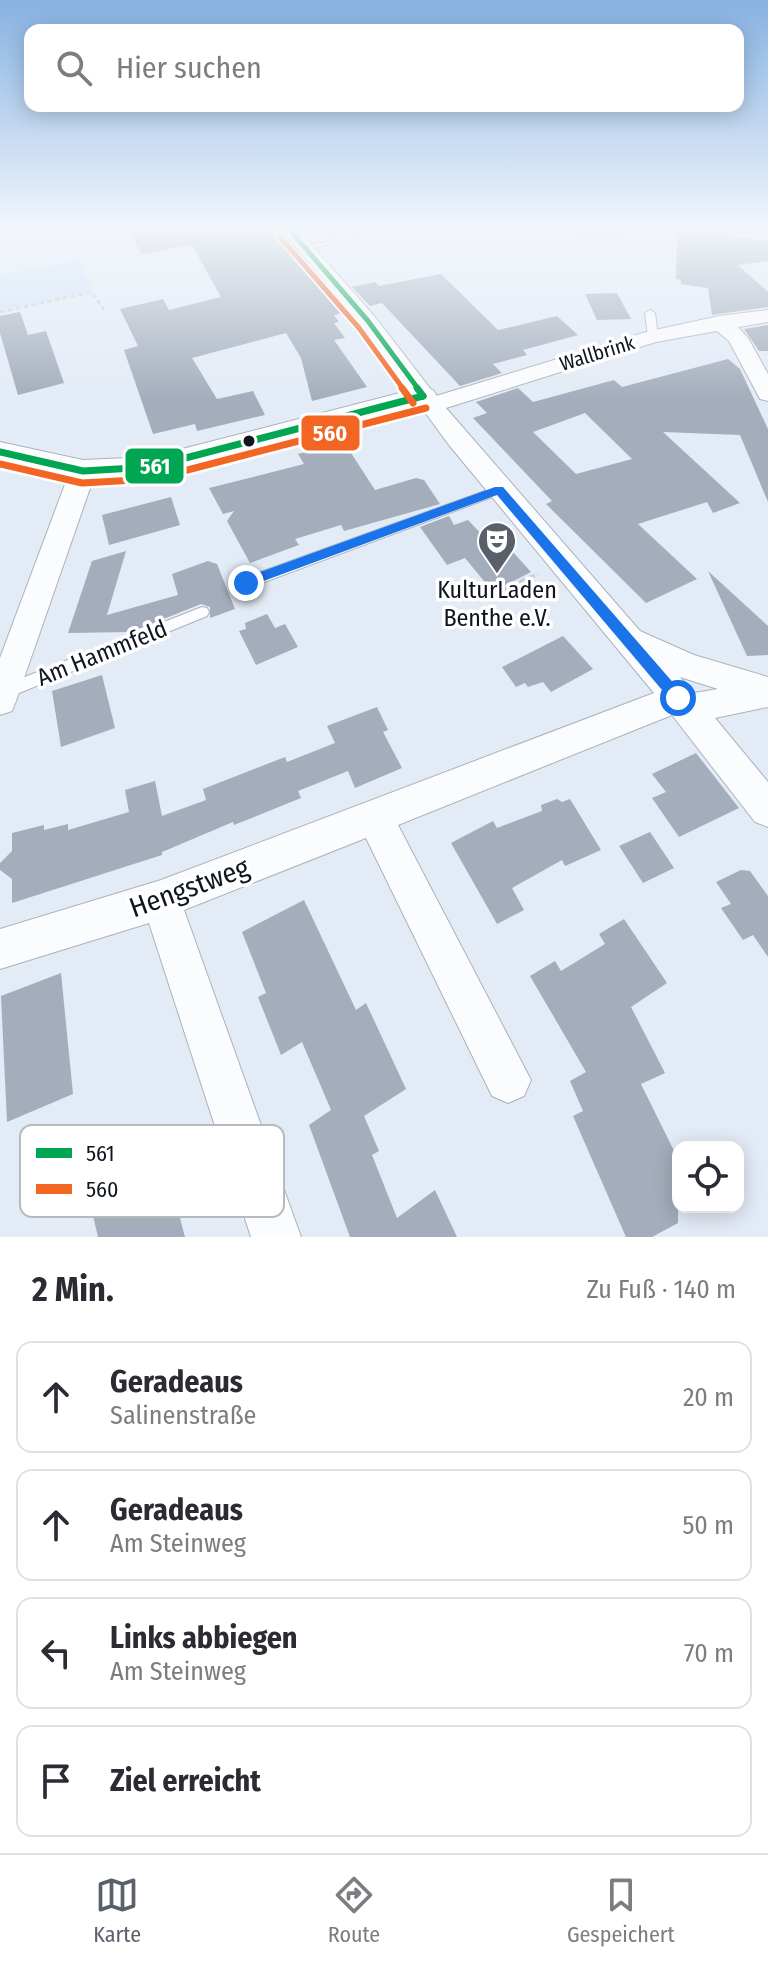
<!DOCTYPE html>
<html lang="de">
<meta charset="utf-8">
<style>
body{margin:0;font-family:"Fira Sans Condensed",sans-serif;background:#f2f2f3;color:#2b2b33}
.controls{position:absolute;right:24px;bottom:24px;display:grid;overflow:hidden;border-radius:16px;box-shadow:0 4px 20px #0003}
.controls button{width:72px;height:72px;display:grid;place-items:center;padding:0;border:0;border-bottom:2px solid #e1e1e2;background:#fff;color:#2b2b33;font:40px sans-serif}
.stop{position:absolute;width:24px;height:24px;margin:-18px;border:6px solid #1a73e8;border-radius:50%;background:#fff}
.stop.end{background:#1a73e8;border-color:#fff;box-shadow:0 2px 8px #0008}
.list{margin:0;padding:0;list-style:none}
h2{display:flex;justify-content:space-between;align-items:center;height:104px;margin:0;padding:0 32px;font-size:34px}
h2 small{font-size:26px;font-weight:400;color:#7c7c81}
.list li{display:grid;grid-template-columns:52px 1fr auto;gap:24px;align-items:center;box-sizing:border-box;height:112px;margin:0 16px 16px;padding:0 16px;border:2px solid #e1e1e2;border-radius:16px}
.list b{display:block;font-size:30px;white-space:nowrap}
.list p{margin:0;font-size:26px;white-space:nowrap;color:#7c7c81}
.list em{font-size:26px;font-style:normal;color:#7c7c81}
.icon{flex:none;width:44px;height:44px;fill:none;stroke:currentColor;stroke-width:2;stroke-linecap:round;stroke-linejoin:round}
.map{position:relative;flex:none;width:768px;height:1237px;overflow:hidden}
.search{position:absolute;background:#fff;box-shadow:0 4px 20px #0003;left:24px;right:24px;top:24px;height:88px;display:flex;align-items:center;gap:20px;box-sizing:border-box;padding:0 28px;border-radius:16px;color:#7c7c81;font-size:30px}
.sheet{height:616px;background:#fff}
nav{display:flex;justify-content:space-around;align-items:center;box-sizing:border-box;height:112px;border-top:2px solid #e1e1e2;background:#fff;font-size:22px;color:#7c7c81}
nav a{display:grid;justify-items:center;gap:4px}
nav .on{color:#59606a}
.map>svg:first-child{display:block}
.green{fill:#d0e1f8}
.building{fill:#a3adbb;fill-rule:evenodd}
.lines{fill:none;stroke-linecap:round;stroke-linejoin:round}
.service-casing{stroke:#abb2bb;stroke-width:2}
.minor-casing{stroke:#abb2bb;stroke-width:2}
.tertiary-casing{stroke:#abb2bb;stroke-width:2}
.path-far1{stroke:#cccfd2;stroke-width:3;stroke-dasharray:5 3;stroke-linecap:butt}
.path{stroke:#cccfd2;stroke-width:4;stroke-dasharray:7 3;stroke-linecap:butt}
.service{fill:#fbfcfe;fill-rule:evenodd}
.minor{fill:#fbfcfe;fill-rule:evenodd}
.tertiary{fill:#fbfcfe;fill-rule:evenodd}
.bus-1-far1-casing{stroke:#fff;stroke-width:9}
.bus-1-casing{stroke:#fff;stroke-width:12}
.bus-2-far1-casing{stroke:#fff;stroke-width:9}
.bus-2-casing{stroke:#fff;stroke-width:12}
.bus-1-far1{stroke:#00a651;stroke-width:5}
.bus-1{stroke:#00a651;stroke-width:7}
.bus-2-far1{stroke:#f26522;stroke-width:5}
.bus-2{stroke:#f26522;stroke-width:7}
.route{fill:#1a73e8}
.bus-dot{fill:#0f151e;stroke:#fff;stroke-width:3}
.labels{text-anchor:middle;stroke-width:7;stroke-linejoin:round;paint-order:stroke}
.far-street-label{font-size:20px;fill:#0f151e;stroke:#fff}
.poi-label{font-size:24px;fill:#0f151e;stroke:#fff}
.street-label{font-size:24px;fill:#0f151e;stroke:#fff}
.near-street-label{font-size:28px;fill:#0f151e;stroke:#fff}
.key{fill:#fff;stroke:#b7b9bc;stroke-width:2}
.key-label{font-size:22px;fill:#0f151e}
.line-badge{stroke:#fff;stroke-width:3}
.badge-label{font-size:22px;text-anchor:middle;font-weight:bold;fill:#fff}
</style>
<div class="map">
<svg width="768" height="1237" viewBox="0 0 768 1237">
<rect width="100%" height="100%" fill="#e3ebf6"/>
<!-- green -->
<g class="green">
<polygon points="579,228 627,228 622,247 578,242"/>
<polygon points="79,260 93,291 0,310 0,275"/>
</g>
<!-- building -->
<g class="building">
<polygon points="128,228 275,228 346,312 334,315 339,322 334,323 345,338 334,340 367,387 312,401 301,358 286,333 192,358 217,399 253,391 265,415 197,431 195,424 153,434 124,350 138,346 120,309 163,299 169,310 221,297 192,245 141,254"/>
<polygon points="677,228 717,228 735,237 768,241 768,261 738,265 768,292 768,307 712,315 708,288 681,284 681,280 676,279"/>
<polygon points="441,274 498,330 557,316 578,335 523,350 527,355 493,364 502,373 460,386 382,303 370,306 352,287 375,282 379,286"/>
<polygon points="617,293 631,319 597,320 585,294"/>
<polygon points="20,312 28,335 46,331 64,383 18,395 0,333 0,316"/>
<polygon points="768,325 768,351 759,351 744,329"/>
<path d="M728 359 740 369 768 429V502L740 435 663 432 740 503 713 513 707 502 638 524 697 579 646 603 546 504 552 501 473 418 487 413 476 402 518 388 533 402 614 380 622 387ZM585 413 632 459 576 474 533 432Z"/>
<polygon points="340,442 346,453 351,453 375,490 416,478 424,480 440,504 344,531 341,525 295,539 299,545 250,563 227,521 234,511 223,514 209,488 304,464 298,454"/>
<polygon points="171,497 180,525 109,545 102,515"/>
<polygon points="449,516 454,525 468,520 491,544 502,540 531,572 493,592 465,558 447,565 420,527"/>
<polygon points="126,551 107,615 178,595 172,574 208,561 217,564 235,609 210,618 210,607 201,604 131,632 68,633 92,561"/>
<polygon points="708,571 768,626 768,655 747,656"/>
<polygon points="267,614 275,628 285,624 298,647 256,665 239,631 246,629 245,623"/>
<polygon points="563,636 593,669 551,692 543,682 528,687 525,683 516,687 502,667"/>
<polygon points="102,675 115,728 61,747 52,691"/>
<polygon points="377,707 388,730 383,732 402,768 355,788 348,771 298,791 301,798 234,825 233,822 162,852 162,855 12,903 12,879 0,870 0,863 12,851 12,833 44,825 44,830 68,824 68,830 129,812 125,790 155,781 162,816 206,800 203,789 285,757 287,762 335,743 327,726"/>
<polygon points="696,753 739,808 679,837 652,798 666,792 652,774"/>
<polygon points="557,799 562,802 570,799 601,850 565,866 562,860 512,888 524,910 497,924 451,843 493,821 497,828 542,811 541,805"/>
<polygon points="650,832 674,868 643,883 619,846"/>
<polygon points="741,870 750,871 768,896 768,957 753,935 743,940 721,908 731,904 716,882"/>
<polygon points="304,900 356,1010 366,1003 406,1089 364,1116 379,1151 372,1155 397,1218 435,1190 457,1237 350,1237 309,1125 331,1110 302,1042 281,1055 258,997 266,993 242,932"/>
<polygon points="624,919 667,983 631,1007 665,1073 641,1084 678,1159 678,1223 652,1237 626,1237 573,1116 583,1111 570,1081 586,1072 530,976 555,961 561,971 605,944 599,934"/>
<polygon points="61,973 73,1094 7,1122 1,996"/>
<polygon points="156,1129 185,1237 98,1237 83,1173"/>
</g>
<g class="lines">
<!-- service casing -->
<g class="service-casing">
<g id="service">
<polygon points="381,228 393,228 305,250 301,248"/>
<polygon points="650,310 655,313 658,336 653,339 648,336 645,313"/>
<polygon points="499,486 505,490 503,493 251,587 241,587 239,583 241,579"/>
<polygon points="202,607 207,608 209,612 207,616 12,696 7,697 0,692 2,686"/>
</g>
</g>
<!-- minor casing -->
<g class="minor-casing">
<g id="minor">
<path d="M280 228H297L375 317 436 396 646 332 719 316 768 310V322L738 327 748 338 768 374V401L760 399 729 341 717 331 656 342 446 408 640 631 694 655 768 677V707L715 718 768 782V827L755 822 672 715 398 825 531 1080 524 1096 508 1103 492 1096 366 838 184 910 301 1237H251L149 923 0 969V929L161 880 654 693 449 445 361 325ZM680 677 718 689 694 693Z"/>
<polygon points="83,463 92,465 96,471 16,701 12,711 0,715 0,658 70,471 74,465"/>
</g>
</g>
<!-- tertiary casing -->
<g class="tertiary-casing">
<polygon id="tertiary" points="423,387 433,390 437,396 433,402 151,477 83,482 0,462 0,442 83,460 151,457"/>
</g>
<!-- path-far1 -->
<polyline class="path-far1" points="0,312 92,292 104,310"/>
<!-- path -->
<polyline class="path" points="473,593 486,597 538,574"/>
<!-- service -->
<use href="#service" class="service"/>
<!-- minor -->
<use href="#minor" class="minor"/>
<!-- tertiary -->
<use href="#tertiary" class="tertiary"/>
<!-- bus-1-far1 casing -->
<g class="bus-1-far1-casing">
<polyline id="bus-1-far1" points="288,228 368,321 419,390"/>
</g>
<!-- bus-1 casing -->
<g class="bus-1-casing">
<g id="bus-1">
<polyline points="417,388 423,396"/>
<polyline points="0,452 83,471 151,467 423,396"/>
</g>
</g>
<!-- bus-2-far1 casing -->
<g class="bus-2-far1-casing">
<polyline id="bus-2-far1" points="279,236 359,328 404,390"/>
</g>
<!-- bus-2 casing -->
<g class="bus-2-casing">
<g id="bus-2">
<polyline points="402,388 413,403"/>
<polyline points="0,464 82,483 153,479 426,408"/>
</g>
</g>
<!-- bus-1-far1 -->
<use href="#bus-1-far1" class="bus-1-far1"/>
<!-- bus-1 -->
<use href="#bus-1" class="bus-1"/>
<!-- bus-2-far1 -->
<use href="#bus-2-far1" class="bus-2-far1"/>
<!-- bus-2 -->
<use href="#bus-2" class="bus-2"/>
</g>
<!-- sky -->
<linearGradient id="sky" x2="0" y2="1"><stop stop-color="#86b2e1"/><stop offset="0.57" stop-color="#f2f6fb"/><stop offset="1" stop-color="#f2f6fb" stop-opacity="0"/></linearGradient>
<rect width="768" height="401" fill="url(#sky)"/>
<!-- route -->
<polygon class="route" points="495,487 503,487 683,694 683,703 673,703 497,495 250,586 246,587 240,583 241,579"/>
<!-- icons -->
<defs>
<g id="theatre-pin" transform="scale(2)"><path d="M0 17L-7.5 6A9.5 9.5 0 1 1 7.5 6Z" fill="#59606a" stroke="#fff"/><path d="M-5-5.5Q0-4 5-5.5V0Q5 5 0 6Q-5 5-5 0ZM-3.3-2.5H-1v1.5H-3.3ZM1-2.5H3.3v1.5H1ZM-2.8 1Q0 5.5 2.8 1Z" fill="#fff"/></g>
</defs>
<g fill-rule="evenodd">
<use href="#theatre-pin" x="497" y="541"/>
</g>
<!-- markers -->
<circle class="bus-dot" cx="249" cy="441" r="7"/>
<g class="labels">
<!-- far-street labels -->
<g class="far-street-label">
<text transform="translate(597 353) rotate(-17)" y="7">Wallbrink</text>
</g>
<!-- poi labels -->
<g class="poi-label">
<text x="497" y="598">KulturLaden<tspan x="497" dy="28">Benthe e.V.</tspan></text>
</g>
<!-- street labels -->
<g class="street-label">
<text transform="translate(102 653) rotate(-22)" y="8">Am Hammfeld</text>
</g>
<!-- near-street labels -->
<g class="near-street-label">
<text transform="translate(189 887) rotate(-20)" y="10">Hengstweg</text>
</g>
</g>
<!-- legend -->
<rect x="20" y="1125" width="264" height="92" rx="12" class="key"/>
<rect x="36" y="1148" width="36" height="10" fill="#00a651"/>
<rect x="36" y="1184" width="36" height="10" fill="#f26522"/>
<g class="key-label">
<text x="86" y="1161">561</text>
<text x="86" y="1197">560</text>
</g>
<g class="line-badge">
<rect x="300" y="414" width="61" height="38" rx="8" fill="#f26522"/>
<rect x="124" y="447" width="61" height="38" rx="8" fill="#00a651"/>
</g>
<g class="badge-label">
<text x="330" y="441">560</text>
<text x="155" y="474">561</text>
</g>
</svg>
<div class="controls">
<button><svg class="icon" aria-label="locate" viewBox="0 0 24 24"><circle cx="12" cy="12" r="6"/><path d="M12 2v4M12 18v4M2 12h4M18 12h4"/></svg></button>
</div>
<div class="stop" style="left:678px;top:698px"></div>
<div class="stop end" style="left:246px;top:583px"></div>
<div class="search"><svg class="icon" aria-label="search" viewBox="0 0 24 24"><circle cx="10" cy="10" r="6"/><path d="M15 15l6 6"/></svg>Hier suchen</div>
</div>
<section class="sheet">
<h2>2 Min.<small>Zu Fuß · 140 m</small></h2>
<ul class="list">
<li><svg class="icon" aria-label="ahead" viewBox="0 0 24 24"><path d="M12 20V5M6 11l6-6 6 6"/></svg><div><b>Geradeaus</b><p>Salinenstraße</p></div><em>20 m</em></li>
<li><svg class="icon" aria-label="ahead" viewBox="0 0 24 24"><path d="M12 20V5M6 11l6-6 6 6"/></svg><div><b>Geradeaus</b><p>Am Steinweg</p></div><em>50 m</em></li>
<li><svg class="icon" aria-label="left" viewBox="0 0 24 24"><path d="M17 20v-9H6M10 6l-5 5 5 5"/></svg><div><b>Links abbiegen</b><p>Am Steinweg</p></div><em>70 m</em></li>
<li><svg class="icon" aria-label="arrive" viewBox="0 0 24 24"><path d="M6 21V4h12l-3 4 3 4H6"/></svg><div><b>Ziel erreicht</b></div></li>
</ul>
</section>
<nav>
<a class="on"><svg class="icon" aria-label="map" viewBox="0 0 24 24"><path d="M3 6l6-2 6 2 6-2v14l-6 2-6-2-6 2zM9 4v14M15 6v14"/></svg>Karte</a>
<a><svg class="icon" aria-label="directions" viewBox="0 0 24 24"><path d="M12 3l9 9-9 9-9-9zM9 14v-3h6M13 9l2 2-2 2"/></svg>Route</a>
<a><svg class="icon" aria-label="saved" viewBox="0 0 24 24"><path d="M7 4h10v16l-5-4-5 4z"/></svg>Gespeichert</a>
</nav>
